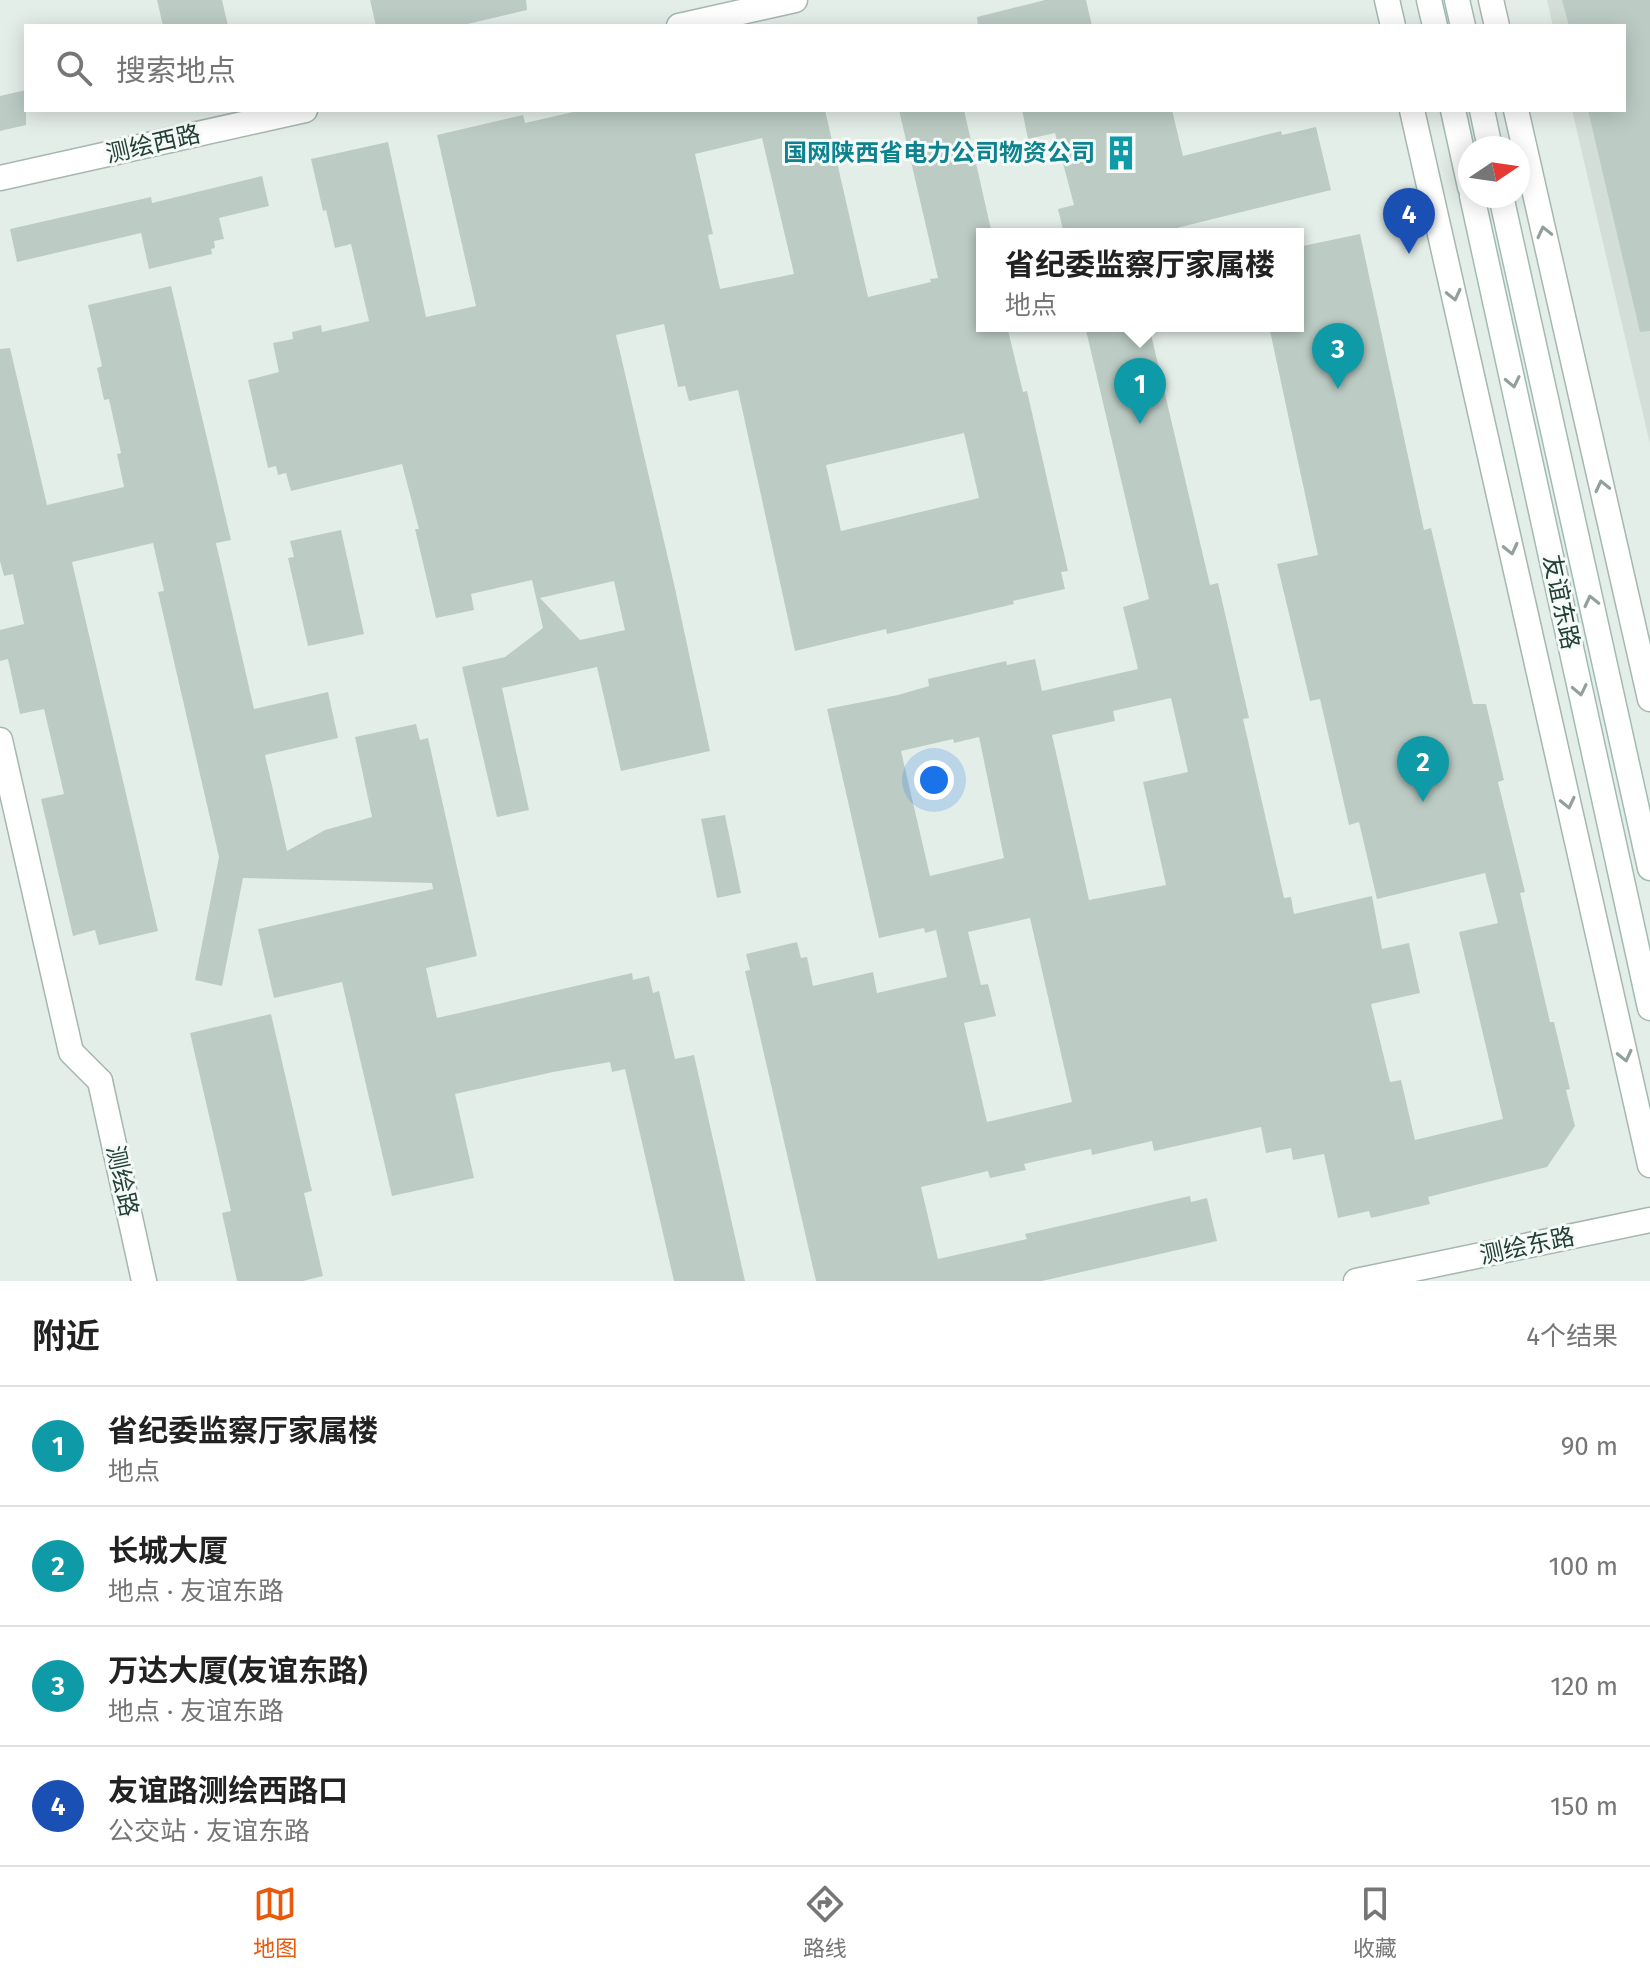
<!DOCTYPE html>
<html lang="zh">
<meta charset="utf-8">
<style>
body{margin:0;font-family:"Fira Sans","Noto Sans SC",sans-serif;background:#f2f2f2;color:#222}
.compass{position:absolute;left:1458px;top:136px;width:72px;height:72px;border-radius:50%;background:#fff;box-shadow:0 4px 20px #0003;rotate:77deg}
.you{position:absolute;left:934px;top:780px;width:28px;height:28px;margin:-20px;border:6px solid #fff;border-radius:50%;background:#1a73e8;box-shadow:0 0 0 12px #1a73e833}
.badge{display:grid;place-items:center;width:52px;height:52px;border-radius:50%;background:#ea580c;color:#fff;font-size:26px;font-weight:700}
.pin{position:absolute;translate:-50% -66px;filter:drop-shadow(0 2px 4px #0008)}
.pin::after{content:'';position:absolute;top:42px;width:28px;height:24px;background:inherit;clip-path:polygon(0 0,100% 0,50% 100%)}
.popup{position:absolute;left:976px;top:228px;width:328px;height:104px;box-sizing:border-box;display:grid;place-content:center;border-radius:0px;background:#fff;filter:drop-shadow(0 2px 6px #0005);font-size:26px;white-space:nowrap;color:#767676}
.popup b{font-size:30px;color:#222}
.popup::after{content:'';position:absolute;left:50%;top:100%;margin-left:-16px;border:16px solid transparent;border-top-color:#fff}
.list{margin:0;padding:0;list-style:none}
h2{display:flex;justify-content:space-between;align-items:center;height:104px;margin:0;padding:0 32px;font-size:34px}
h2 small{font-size:26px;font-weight:400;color:#767676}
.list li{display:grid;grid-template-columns:52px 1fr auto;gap:24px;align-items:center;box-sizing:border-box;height:120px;padding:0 32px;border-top:2px solid #e0e0e0}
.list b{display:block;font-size:30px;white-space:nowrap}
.list p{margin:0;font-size:26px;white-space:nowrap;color:#767676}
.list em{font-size:26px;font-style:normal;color:#767676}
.icon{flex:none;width:44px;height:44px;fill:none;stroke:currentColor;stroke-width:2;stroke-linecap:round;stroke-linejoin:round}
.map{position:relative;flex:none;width:1650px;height:1281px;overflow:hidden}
.search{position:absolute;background:#fff;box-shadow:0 4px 20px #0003;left:24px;right:24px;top:24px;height:88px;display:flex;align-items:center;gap:20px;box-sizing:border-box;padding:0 28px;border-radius:0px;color:#767676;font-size:30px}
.sheet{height:584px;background:#fff}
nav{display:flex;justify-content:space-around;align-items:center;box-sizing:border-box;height:112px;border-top:2px solid #e0e0e0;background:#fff;font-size:22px;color:#767676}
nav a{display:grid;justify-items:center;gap:4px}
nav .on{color:#ea580c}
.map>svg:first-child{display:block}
.built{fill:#d3ded8}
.building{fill:#bcccc5;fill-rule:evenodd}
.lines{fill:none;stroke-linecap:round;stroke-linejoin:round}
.minor-casing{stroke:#a6b7b0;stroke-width:27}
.tertiary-casing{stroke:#a6b7b0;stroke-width:27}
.secondary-casing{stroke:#a2bbb1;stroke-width:27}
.minor{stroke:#fff;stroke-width:24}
.tertiary{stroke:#fff;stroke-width:24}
.secondary{stroke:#fff;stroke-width:24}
.oneway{stroke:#91a09b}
.labels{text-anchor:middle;stroke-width:6;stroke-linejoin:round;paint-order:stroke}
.street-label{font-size:24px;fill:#234137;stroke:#f5faf8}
.culture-label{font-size:24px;font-weight:bold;fill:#0d838f;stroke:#f5faf8;text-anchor:end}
</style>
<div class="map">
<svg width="1650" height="1281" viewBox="0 0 1650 1281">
<rect width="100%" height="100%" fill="#e4eee9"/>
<!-- built -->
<polygon class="built" points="1547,0 1650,0 1650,444 1572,110 1624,110 1624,26 1553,26"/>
<!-- building -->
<g class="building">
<polygon points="157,0 222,0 228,26 163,26"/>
<polygon points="370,0 526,0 527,10 459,26 376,26"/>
<polygon points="1045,0 1086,0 1092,26 978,26 977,17"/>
<polygon points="1562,0 1650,0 1650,331 1640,332 1588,110 1624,110 1624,26 1569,26"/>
<polygon points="26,90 26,125 0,131 0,96"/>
<path d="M582 110H825L868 297 931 282 930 279 938 278 899 110H964L992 234H982V326H1007L1023 392 1027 391 1068 571 1061 572 1065 589 1013 601 1014 604 887 634 886 629 795 651 738 390 689 401 685 386 678 387 664 324 616 335 674 584 710 751 621 771 597 667 502 688 529 810 497 817 462 667 505 657 543 628 532 580 471 594 474 610 436 618 415 529H419L402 464 291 491 286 473 278 475 276 466 268 468 248 380 279 372 273 343 293 339 292 332 321 325 322 332 369 321 351 244 335 248 326 210 323 211 311 159 388 142 426 317 476 306 437 135 523 115 525 123ZM762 138 794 274 720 289 708 235 713 234 695 154ZM964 433 979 498 841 531 826 465ZM614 581 625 630 580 640 540 598Z"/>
<polygon points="1022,110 1172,110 1183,156 1281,131 1282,135 1316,127 1331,190 1152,234 1064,234 1058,209 1074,205 1055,133 1028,139"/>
<polygon points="262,176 269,206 219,218 224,239 214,241 215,248 211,249 212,254 149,269 141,233 17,262 10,229 151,197 152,203"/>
<path d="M1360 234 1424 530 1431 528 1473 704H1486L1504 780 1498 782 1525 892 1520 893 1550 1022H1554L1570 1089 1566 1090 1575 1126 1547 1167 1428 1197 1430 1204 1371 1218 1369 1211 1338 1218 1324 1154 1293 1160 1291 1148 1266 1153 1261 1127 1154 1151 1152 1141 1092 1155 1091 1149 1024 1164 1026 1170 990 1178 988 1171 921 1187 938 1259 1027 1239 1025 1234 1190 1196 1191 1202 1207 1198 1217 1241 1042 1281H816L745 971 750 970 746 954 797 942 801 958 807 957 813 986 873 972 877 993 947 977 936 930 925 933 924 928 879 938 827 709 898 695 929 686 928 679 1006 661 1007 665 1035 659 1042 691 1138 669 1123 607 1149 599 1085 326H1149L1210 585 1218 583 1249 718 1243 719 1284 898 1291 897 1294 914 1372 896 1382 949 1409 943 1420 993 1371 1004 1390 1082 1401 1080 1415 1140 1503 1119 1459 932 1498 923 1485 873 1377 899 1359 822 1349 825 1320 699 1310 701 1277 564 1318 555 1269 326H1298V247ZM1171 698 1188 772 1143 782 1166 885 1089 900 1052 735 1115 721 1113 711ZM979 737 1004 858 930 876 901 751 953 739 954 743ZM1030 918 1072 1102 987 1122 964 1023 996 1016 988 984 981 985 968 932Z"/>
<polygon points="171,286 231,540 216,543 254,709 328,692 338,738 265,755 287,851 325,830 372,817 355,737 416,724 420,740 428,738 477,956 426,968 437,1018 632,973 633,980 649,976 653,993 659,991 675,1059 694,1055 745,1281 674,1281 625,1069 612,1072 610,1062 553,1072 455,1094 474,1178 392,1196 342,982 274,998 258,929 433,889 432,883 243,878 222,986 195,980 219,857 158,592 164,591 153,543 72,562 158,931 99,945 95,930 73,936 41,799 64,794 44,709 20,714 8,659 0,661 0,630 24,624 13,574 4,576 0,561 0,349 10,348 47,505 124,487 117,454 121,453 109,399 104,400 97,368 102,366 88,305"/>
<polygon points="341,530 364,634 308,646 288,558 294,557 290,541"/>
<polygon points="725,815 741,893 717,898 701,819"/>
<polygon points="271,1014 312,1191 304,1193 323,1276 303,1281 237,1281 222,1213 231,1211 190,1033"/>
</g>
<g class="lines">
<!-- minor casing -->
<g class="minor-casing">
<polyline id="minor" points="0,740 71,1052 100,1081"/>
</g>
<!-- tertiary casing -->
<g class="tertiary-casing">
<g id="tertiary">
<polyline points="1387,0 1393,26"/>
<polyline points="1491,0 1497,26"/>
<polyline points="679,26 795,0"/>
<polyline points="1412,110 1650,1165"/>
<polyline points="1516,110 1650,699"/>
<polyline points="0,178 305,110"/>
<polyline points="100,1081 144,1281"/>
<polyline points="1356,1281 1650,1220"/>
</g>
</g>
<!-- secondary casing -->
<g class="secondary-casing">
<g id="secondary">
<polyline points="1429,0 1435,26"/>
<polyline points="1457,0 1463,26"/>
<polyline points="1453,110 1470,187"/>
<polyline points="1482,110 1490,148"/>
<polyline points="1472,196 1650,1008"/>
<polyline points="1501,196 1650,868"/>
</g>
</g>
<!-- minor -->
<use href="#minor" class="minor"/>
<!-- tertiary -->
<use href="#tertiary" class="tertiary"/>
<!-- secondary -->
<use href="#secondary" class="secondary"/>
</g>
<!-- one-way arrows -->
<defs><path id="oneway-chevron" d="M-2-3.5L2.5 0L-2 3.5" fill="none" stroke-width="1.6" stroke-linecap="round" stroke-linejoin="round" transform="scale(2)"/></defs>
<g class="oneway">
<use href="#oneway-chevron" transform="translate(1544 232) rotate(-103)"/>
<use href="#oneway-chevron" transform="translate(1454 295) rotate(77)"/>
<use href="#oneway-chevron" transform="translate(1513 382) rotate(78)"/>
<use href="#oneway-chevron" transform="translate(1602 486) rotate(-103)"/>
<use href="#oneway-chevron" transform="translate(1511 549) rotate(77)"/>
<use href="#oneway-chevron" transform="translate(1591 601) rotate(-103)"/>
<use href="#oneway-chevron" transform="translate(1580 690) rotate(78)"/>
<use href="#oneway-chevron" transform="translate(1568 803) rotate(77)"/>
<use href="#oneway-chevron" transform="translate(1625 1056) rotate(77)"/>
</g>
<!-- icons -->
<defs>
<g id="building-bare" transform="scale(2.76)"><path d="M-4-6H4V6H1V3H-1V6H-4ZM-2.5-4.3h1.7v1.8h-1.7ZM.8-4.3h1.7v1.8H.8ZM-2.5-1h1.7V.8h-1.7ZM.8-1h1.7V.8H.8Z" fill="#0f9aa8" stroke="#f5faf8" stroke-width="2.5" paint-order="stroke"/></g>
</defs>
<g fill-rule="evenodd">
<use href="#building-bare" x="1121" y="153"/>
</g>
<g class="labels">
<!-- street labels -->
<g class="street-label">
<text transform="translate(153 144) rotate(-13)" y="8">测绘西路</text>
<text transform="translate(1561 602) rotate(78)" y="8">友谊东路</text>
<text transform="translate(122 1181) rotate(78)" y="8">测绘路</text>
<text transform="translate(1527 1246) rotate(-12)" y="8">测绘东路</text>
</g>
<!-- culture labels -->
<g class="culture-label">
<text x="1095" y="161">国网陕西省电力公司物资公司</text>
</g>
</g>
</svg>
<svg class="compass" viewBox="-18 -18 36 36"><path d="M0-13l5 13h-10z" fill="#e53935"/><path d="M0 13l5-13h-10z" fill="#767676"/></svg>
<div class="you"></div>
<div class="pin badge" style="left:1140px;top:424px;background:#0f9aa8">1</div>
<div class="popup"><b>省纪委监察厅家属楼</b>地点</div>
<div class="pin badge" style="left:1423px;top:802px;background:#0f9aa8">2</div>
<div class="pin badge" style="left:1338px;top:389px;background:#0f9aa8">3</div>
<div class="pin badge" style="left:1409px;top:254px;background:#1a4fb4">4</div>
<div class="search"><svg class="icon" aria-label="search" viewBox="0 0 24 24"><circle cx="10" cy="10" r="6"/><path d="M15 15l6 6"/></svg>搜索地点</div>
</div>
<section class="sheet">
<h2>附近<small>4个结果</small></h2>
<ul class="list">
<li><span class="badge" style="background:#0f9aa8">1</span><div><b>省纪委监察厅家属楼</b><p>地点</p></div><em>90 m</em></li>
<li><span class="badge" style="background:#0f9aa8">2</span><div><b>长城大厦</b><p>地点 · 友谊东路</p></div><em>100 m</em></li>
<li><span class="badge" style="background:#0f9aa8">3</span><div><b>万达大厦(友谊东路)</b><p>地点 · 友谊东路</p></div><em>120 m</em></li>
<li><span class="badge" style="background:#1a4fb4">4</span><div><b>友谊路测绘西路口</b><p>公交站 · 友谊东路</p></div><em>150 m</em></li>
</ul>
</section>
<nav>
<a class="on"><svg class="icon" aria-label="map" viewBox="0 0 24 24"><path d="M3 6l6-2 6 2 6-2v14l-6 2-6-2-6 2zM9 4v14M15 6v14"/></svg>地图</a>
<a><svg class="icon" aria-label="directions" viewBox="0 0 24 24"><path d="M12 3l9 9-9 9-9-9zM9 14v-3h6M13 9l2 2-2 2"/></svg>路线</a>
<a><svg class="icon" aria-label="saved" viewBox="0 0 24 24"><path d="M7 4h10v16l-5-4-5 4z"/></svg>收藏</a>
</nav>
